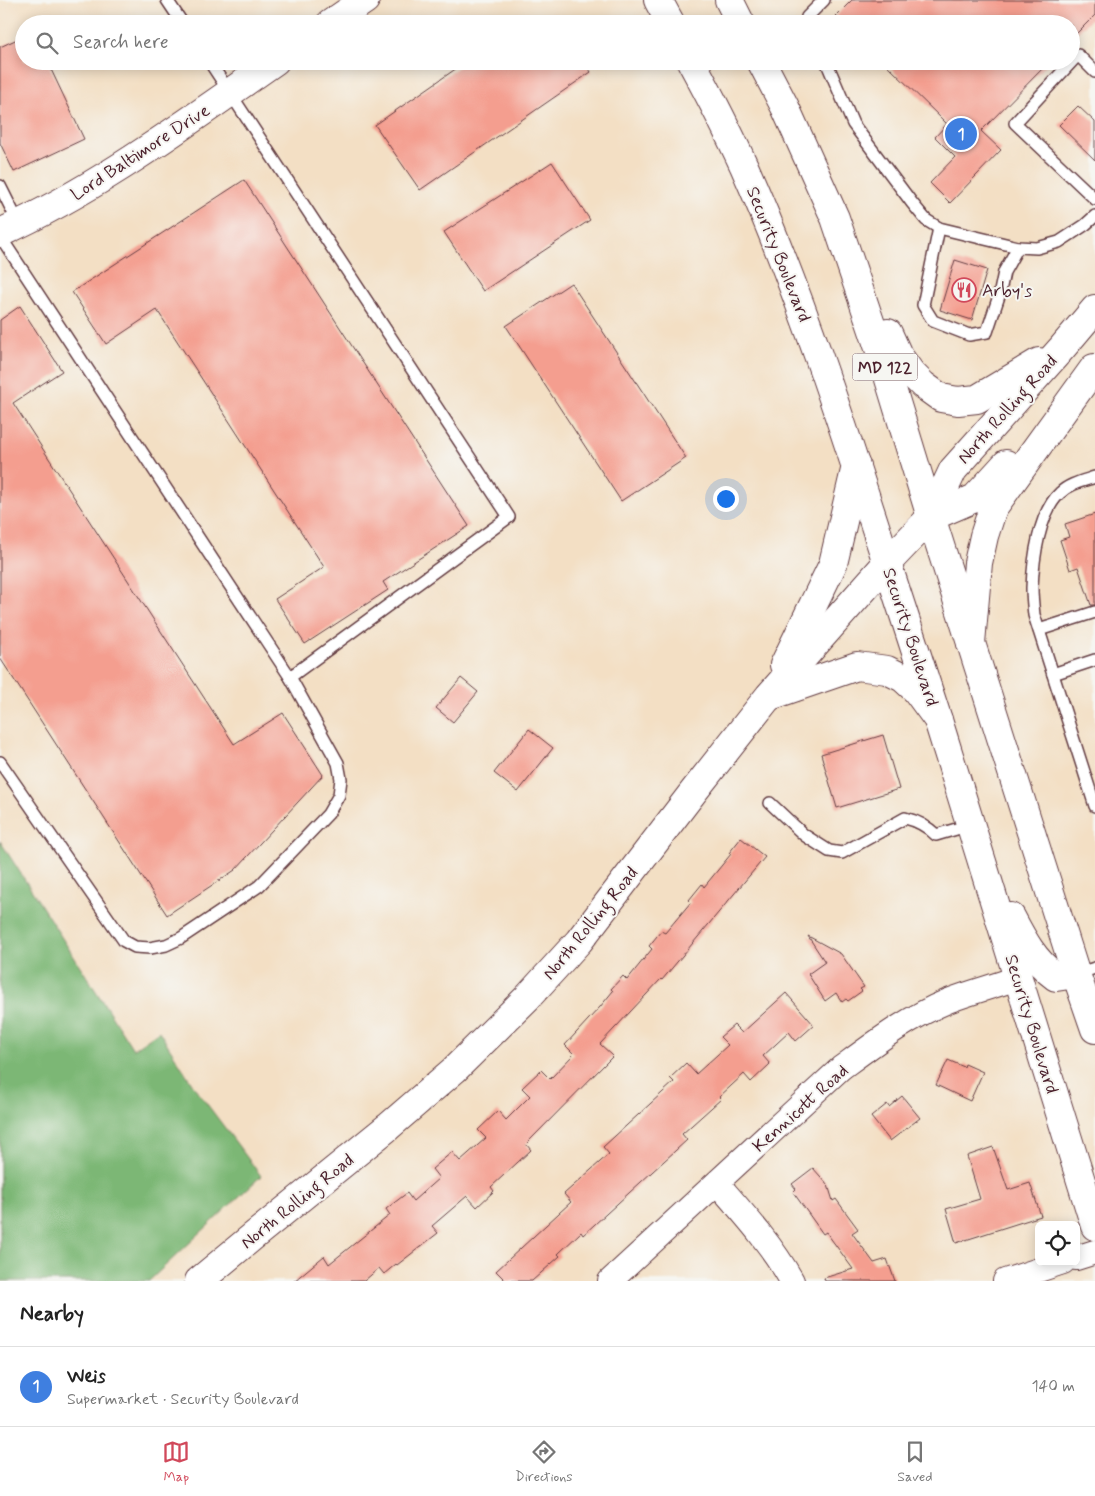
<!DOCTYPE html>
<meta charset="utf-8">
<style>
body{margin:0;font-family:Mynerve,sans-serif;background:#f6f6f6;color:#222}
.controls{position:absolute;right:15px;bottom:15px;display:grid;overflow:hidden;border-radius:8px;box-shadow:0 2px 12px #0003}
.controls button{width:45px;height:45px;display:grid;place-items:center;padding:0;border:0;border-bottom:1px solid #e0e0e0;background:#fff;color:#222;font:25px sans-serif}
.you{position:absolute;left:725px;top:498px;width:18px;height:18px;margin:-12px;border:4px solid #fff;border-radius:50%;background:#1a73e8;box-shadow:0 0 0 8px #1a73e833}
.badge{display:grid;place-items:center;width:32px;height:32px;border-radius:50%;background:#d1495b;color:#fff;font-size:16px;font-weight:700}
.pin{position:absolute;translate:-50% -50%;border:2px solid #fff;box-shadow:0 1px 5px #0006}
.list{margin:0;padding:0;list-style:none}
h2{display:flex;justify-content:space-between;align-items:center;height:65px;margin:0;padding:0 20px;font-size:21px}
h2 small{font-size:16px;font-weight:400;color:#767676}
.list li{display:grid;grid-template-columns:32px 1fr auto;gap:15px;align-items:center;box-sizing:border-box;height:80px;padding:0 20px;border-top:1px solid #e0e0e0}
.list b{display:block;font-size:19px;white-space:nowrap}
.list p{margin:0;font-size:16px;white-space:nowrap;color:#767676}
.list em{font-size:16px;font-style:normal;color:#767676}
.icon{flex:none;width:28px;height:28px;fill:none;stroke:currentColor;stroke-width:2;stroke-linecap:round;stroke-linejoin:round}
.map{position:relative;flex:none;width:1095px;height:1281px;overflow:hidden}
.search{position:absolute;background:#fff;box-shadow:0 2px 12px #0003;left:15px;right:15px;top:15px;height:55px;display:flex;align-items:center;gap:12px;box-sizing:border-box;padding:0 18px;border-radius:28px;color:#767676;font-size:19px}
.sheet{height:145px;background:#fff}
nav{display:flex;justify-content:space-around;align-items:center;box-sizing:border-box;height:70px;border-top:1px solid #e0e0e0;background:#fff;font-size:14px;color:#767676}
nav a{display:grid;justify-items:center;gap:2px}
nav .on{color:#d1495b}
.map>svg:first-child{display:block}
.forest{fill:#7cb775;stroke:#636b50}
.building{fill:#f49e8f}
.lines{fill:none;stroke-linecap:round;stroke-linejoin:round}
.lane-casing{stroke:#633c42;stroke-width:14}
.street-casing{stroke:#633c42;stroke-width:26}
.secondary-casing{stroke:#633c42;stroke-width:30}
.primary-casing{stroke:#633c42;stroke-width:30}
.lane{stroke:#fff;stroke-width:11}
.street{stroke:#fff;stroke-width:24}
.secondary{stroke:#fff;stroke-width:28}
.primary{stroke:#fff;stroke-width:28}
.labels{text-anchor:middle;stroke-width:4;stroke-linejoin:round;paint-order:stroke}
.shield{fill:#f6f6f2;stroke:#7e6067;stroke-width:1}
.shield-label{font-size:16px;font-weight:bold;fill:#4a1f2b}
.street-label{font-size:18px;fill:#4a1f2b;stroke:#f6f6f2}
.poi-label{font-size:18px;fill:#4a1f2b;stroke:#f6f6f2;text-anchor:start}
</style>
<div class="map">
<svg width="1095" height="1281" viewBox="0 0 1095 1281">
<rect width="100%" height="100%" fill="#f6f6f2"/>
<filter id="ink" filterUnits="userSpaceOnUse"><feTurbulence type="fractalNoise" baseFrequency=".02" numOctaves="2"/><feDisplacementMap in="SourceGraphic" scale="10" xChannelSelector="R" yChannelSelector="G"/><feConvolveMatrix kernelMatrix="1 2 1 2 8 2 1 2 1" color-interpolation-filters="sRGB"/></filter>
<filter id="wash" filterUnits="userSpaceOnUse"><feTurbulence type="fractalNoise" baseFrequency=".0096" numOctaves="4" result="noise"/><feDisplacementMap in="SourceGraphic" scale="20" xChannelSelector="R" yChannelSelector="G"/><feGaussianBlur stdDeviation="1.12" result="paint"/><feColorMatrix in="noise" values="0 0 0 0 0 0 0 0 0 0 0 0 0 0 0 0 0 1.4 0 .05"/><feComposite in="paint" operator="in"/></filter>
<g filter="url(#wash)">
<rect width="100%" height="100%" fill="#f3dfc4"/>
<!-- forest -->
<polygon class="forest" points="0,841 133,1049 159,1031 195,1088 261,1176 149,1281 0,1281"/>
<g id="blocks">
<!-- building -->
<g class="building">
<polygon points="852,0 1095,0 1095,15 1071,39 1071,24 845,24 836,16"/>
<polygon points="24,36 24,61 47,61 84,139 14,172 0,143 0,47"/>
<polygon points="467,61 584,61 591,72 420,190 375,125"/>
<polygon points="883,61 1050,61 981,131 1001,150 950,203 930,183 955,157 935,137 947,124"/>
<polygon points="1078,106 1095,122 1095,160 1059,125"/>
<polygon points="552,162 590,220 483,291 444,232"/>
<polygon points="244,180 469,526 383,582 388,590 305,644 275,599 324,567 157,310 106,344 72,292"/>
<polygon points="955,260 987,270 972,320 940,310"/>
<polygon points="571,283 686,458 621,501 506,326"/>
<polygon points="20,306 62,371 13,403 234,744 283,713 323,775 235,870 167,915 0,658 0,320"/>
<polygon points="1095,514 1095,605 1091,605 1078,567 1070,570 1060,540 1069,537 1065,524"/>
<polygon points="461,678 478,692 453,722 436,708"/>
<polygon points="529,729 553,748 518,792 494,773"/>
<polygon points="883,735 899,789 837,808 821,754"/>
<polygon points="741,838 765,857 662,980 661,979 600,1044 613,1056 526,1144 531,1150 491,1187 494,1191 477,1207 467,1196 432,1226 438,1233 397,1265 396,1264 384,1274 379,1268 364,1281 294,1281 324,1256 329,1264 390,1215 386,1209 407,1193 413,1201 439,1178 432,1169 452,1152 460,1161 486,1138 478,1130 498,1111 506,1120 530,1096 522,1088 541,1070 550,1079 574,1054 565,1045 600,1007 613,991 611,989 623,976 627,980 652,949 649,946 661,931 665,933 691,902 689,900 702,884 704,887 731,854 729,853"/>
<polygon points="808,936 841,954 864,987 860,989 862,991 848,1001 846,999 842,1002 836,993 825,1001 808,974 825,962"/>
<polygon points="786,993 814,1025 796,1041 789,1032 763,1056 770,1064 751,1082 744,1074 719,1097 721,1099 682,1134 687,1140 583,1235 581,1232 558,1254 560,1256 532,1281 506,1281 496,1271 571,1202 564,1194 609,1154 603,1147 674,1082 670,1078 686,1063 696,1074 728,1045 720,1037 734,1025 742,1033"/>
<polygon points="948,1060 964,1067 965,1064 983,1072 970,1101 936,1085"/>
<polygon points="902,1096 920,1118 890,1141 871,1117 887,1104 889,1107"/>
<polygon points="993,1147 1008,1190 1030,1183 1041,1216 956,1243 946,1209 980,1199 967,1156"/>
<polygon points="813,1168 828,1185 833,1201 836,1199 858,1229 852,1233 874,1263 887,1259 895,1281 825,1281 824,1278 853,1269 826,1232 823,1234 793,1192 796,1189 792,1184"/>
</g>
</g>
</g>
<g filter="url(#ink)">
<use href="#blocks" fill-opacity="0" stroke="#633c42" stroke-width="1"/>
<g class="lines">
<!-- lane casing -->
<g class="lane-casing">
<g id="lane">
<polyline points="167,0 183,24"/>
<polyline points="810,24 807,17 824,0"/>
<polyline points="209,61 509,517 290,677"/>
<polyline points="826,61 853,124 912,203 926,220 939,228 1018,247 1037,248 1059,242 1085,225 1095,216"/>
<polyline points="1095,72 1078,55 1015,123 1095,199"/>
<polyline points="0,186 19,224"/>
<polyline points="939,228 923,305 933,321 969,335 987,332 999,296 1004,272 1018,247"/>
<polyline points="0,236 290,677 338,763 341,779 339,795 328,814 259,886 181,938 166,945 150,948 135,947 124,941 0,762"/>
<path d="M1095 477C1083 481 1069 484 1060 493 1039 512 1033 560 1032 588 1032 596 1033 606 1034 615L1095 806"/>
<polyline points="1039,630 1095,612"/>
<polyline points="1053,674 1095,660"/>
<path d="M770 803 804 835 829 851 842 853 905 818C918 821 927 826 936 835L970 825"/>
<polyline points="1076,974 1095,968"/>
</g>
</g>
<!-- street casing -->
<g class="street-casing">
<g id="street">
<path d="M717 1183C744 1214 772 1245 792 1281"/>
<polyline points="1076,1258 1095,1252"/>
<path d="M610 1281 841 1068C875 1043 909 1017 948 1001 971 992 995 986 1017 978"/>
<polyline points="1005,1281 1063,1262"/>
</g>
</g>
<!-- secondary casing -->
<g class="secondary-casing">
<g id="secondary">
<polyline points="330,24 365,0"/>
<path d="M0 233C99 188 186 123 275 61"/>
<polyline points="931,517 1076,974 1095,1029"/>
<polyline points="887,563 938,720 1095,1226"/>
<path d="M1011 917C1023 940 1034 961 1056 977L1076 974"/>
</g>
</g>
<!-- primary casing -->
<g class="primary-casing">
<g id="primary">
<polyline points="658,0 671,24"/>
<polyline points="729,0 741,24"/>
<path d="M691 61C710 96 728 131 744 166 801 295 844 429 887 563"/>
<polyline points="761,61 785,107 835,218 885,366 931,517"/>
<polyline points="888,333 898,355 911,373 923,385 941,398 958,401 977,399 1039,362"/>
<polyline points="931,517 975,498 1006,464"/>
<polyline points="971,643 978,563 984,536 993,508 1094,368"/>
<polyline points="784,665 833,564 856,466"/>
<polyline points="770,696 857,666 887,670 903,678 916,690 938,720"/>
<polyline points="199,1281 251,1238 388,1127 454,1070 527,998 579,941 694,791 769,696 887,563 931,517 953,470 1062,348 1095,309"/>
</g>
</g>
<!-- lane -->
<use href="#lane" class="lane"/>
<!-- street -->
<use href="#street" class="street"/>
<!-- secondary -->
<use href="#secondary" class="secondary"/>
<!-- primary -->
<use href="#primary" class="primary"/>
</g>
</g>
<!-- icons -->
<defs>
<g id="restaurant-ring" transform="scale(1.25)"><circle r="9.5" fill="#f6f6f2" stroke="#d1495b" stroke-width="1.5"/><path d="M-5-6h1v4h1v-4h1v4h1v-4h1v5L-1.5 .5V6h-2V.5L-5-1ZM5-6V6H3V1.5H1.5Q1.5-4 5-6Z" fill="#d1495b"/></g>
</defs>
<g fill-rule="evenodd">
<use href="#restaurant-ring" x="964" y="290"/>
</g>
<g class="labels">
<!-- shield labels -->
<rect class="shield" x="852.5" y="353.5" width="65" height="27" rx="4"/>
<g class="shield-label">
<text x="885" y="373">MD 122</text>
</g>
<!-- street labels -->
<g class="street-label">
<text transform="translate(140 152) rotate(-33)" y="6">Lord Baltimore Drive</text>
<text transform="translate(779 254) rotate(68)" y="6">Security Boulevard</text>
<text transform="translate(1007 409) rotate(-48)" y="6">North Rolling Road</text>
<text transform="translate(911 637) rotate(72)" y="6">Security Boulevard</text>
<text transform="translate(590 923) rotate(-51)" y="6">North Rolling Road</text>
<text transform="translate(1032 1024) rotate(73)" y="6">Security Boulevard</text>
<text transform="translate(800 1108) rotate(-42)" y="6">Kennicott Road</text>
<text transform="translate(297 1201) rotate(-39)" y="6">North Rolling Road</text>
</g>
<!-- poi labels -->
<g class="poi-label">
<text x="982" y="296">Arby's</text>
</g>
</g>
</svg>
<div class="controls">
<button><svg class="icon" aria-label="locate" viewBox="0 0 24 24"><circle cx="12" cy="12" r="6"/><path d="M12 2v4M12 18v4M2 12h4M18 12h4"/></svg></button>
</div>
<div class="you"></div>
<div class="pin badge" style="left:961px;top:134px;background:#3f7fe0">1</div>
<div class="search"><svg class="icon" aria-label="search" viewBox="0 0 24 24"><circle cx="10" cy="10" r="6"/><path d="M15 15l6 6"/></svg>Search here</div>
</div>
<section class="sheet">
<h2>Nearby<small></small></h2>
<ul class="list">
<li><span class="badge" style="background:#3f7fe0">1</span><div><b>Weis</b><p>Supermarket · Security Boulevard</p></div><em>140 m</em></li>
</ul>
</section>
<nav>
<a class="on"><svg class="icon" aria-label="map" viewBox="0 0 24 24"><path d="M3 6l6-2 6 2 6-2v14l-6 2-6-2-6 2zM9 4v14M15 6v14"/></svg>Map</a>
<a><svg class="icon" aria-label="directions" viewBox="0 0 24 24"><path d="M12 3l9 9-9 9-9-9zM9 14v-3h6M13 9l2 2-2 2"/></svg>Directions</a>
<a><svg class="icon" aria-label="saved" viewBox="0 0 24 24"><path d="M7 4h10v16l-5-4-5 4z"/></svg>Saved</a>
</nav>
